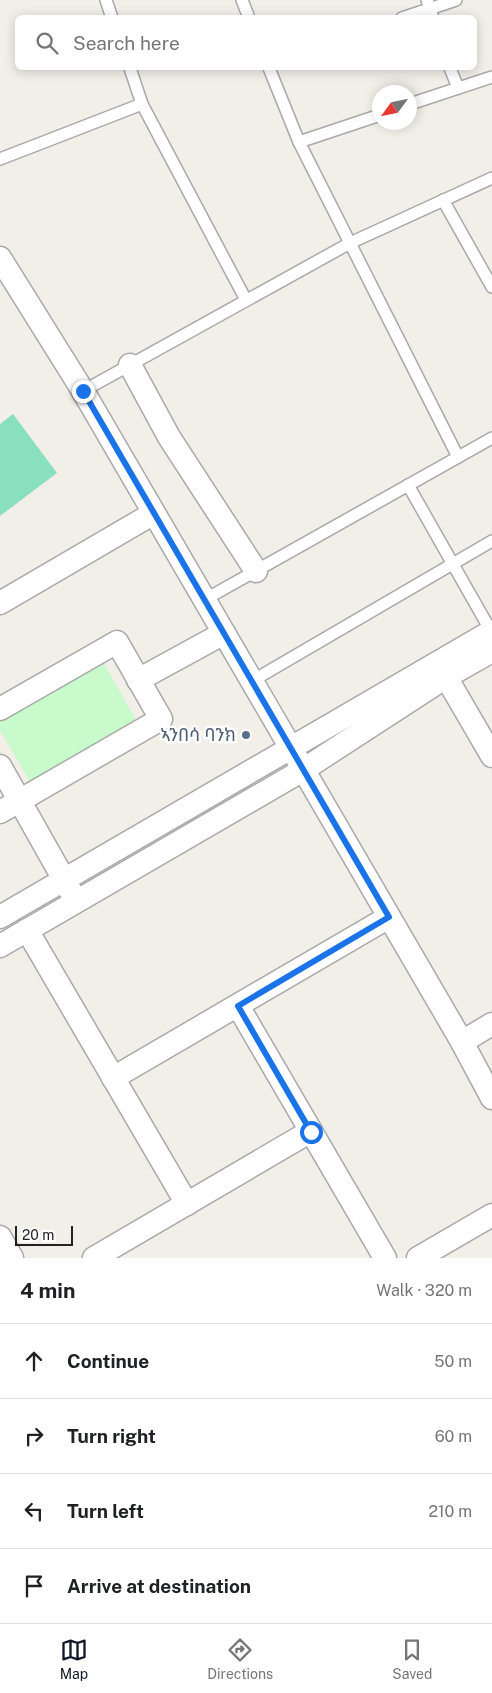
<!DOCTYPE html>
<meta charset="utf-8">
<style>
body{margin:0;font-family:"Public Sans","Noto Sans Ethiopic",sans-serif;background:#f2f2f2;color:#202124}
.compass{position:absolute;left:372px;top:85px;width:45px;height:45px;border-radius:50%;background:#fff;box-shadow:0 2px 12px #0003;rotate:237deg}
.scale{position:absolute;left:15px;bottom:12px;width:58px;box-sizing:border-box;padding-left:5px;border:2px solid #222;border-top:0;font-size:14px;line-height:18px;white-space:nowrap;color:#222;-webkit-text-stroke:4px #fff;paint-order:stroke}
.stop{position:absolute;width:15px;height:15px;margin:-11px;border:4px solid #1a73e8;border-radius:50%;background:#fff}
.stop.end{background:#1a73e8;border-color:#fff;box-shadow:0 1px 5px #0008}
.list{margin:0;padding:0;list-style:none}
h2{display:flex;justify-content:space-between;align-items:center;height:65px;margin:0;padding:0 20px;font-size:21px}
h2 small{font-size:16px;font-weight:400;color:#757577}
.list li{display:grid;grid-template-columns:32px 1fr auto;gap:15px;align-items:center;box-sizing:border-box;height:75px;padding:0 20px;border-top:1px solid #e0e0e0}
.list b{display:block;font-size:19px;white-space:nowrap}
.list em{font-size:16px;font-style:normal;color:#757577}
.icon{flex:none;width:28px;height:28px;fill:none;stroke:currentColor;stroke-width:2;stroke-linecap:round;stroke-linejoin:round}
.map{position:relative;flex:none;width:492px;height:1258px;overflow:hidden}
.search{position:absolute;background:#fff;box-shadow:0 2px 12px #0003;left:15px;right:15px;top:15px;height:55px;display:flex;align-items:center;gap:12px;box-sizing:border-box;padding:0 18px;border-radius:8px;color:#757577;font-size:19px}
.sheet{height:365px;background:#fff}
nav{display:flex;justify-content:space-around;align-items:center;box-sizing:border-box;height:70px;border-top:1px solid #e0e0e0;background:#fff;font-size:14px;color:#757577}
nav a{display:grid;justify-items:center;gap:2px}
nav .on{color:#111827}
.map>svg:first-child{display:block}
.park{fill:#c8facc}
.pitch{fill:#88e0be}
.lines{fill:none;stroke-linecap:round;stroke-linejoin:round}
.service-casing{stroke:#a9a9a9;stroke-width:14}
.minor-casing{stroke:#a9a9a9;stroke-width:25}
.service{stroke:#fff;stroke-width:11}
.minor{stroke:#fff;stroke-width:22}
.route{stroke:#1a73e8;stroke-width:6}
.service-dot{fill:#5c6f8a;stroke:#fff;stroke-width:2}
.labels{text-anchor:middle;stroke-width:5;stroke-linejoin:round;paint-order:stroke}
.service-label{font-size:18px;fill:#4e5e75;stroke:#fff;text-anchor:end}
</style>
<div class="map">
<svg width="492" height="1258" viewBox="0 0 492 1258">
<rect width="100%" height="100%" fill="#f2efe9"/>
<!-- park -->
<polygon class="park" points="102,660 136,720 30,782 0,730 0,719"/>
<!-- pitch -->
<polygon class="pitch" points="13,414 57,473 0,516 0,424"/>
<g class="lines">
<!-- service casing -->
<g class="service-casing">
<g id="service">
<polyline points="106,0 112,18"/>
<polyline points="242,0 249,18"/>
<polyline points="427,0 433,18"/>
<polyline points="402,18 456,0"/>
<polyline points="130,68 142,104 246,300"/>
<polyline points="269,68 299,142 458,457"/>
<polyline points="450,68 458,88"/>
<polyline points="410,104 492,77"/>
<polyline points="299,142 380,115"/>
<polyline points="0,159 142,104"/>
<polyline points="443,200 492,287"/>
<polyline points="83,391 350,243 492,178"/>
<polyline points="408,485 492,633"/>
<polyline points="204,600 492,438"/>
<polyline points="252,681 492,541"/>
</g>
</g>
<!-- minor casing -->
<g class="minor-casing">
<g id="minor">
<polyline points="0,258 83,391 462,1042 492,1098"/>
<polyline points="130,365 169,437 256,571"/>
<polyline points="0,603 154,513"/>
<polyline points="446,677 492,756"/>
<polyline points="138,680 224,633"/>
<polyline points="0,709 117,642 161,719 0,812"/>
<polyline points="0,766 71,892"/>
<polyline points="0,917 492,631"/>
<polyline points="27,930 187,1204"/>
<polyline points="0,946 303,770 446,677 492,651"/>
<polyline points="238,1006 385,1258"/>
<polyline points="462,1042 492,1024"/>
<polyline points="113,1078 389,917"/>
<polyline points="0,1237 12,1258"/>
<polyline points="94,1258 311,1131"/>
<polyline points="418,1258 492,1215"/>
</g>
</g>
<!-- service -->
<use href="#service" class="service"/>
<!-- minor -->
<use href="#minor" class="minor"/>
</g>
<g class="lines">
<!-- route -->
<polyline class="route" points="83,391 389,917 238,1006 311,1132"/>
</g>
<!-- markers -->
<circle class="service-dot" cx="246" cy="735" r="5"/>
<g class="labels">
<!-- service labels -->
<g class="service-label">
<text x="236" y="741">ኣንበሳ ባንክ</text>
</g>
</g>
</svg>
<svg class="compass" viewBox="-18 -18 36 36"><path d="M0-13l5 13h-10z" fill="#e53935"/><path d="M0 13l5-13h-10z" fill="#757577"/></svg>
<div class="scale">20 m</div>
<div class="stop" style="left:311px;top:1132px"></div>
<div class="stop end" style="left:83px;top:391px"></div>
<div class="search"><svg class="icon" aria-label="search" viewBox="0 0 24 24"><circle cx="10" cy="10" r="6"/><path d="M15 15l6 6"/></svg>Search here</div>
</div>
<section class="sheet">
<h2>4 min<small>Walk · 320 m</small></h2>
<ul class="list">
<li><svg class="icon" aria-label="ahead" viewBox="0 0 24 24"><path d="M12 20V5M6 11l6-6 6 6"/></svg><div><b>Continue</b></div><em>50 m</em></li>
<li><svg class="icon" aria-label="right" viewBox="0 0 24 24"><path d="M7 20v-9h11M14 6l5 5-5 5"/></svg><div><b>Turn right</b></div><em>60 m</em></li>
<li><svg class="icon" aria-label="left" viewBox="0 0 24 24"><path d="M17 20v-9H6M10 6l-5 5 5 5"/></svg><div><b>Turn left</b></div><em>210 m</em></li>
<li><svg class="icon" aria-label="arrive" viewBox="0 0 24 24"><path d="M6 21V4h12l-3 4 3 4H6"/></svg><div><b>Arrive at destination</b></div></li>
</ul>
</section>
<nav>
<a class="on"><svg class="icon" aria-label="map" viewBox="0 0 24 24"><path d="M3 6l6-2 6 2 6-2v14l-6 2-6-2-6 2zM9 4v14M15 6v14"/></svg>Map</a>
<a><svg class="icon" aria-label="directions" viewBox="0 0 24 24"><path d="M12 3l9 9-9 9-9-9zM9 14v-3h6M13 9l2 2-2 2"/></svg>Directions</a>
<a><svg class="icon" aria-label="saved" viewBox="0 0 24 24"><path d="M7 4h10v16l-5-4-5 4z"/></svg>Saved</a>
</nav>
